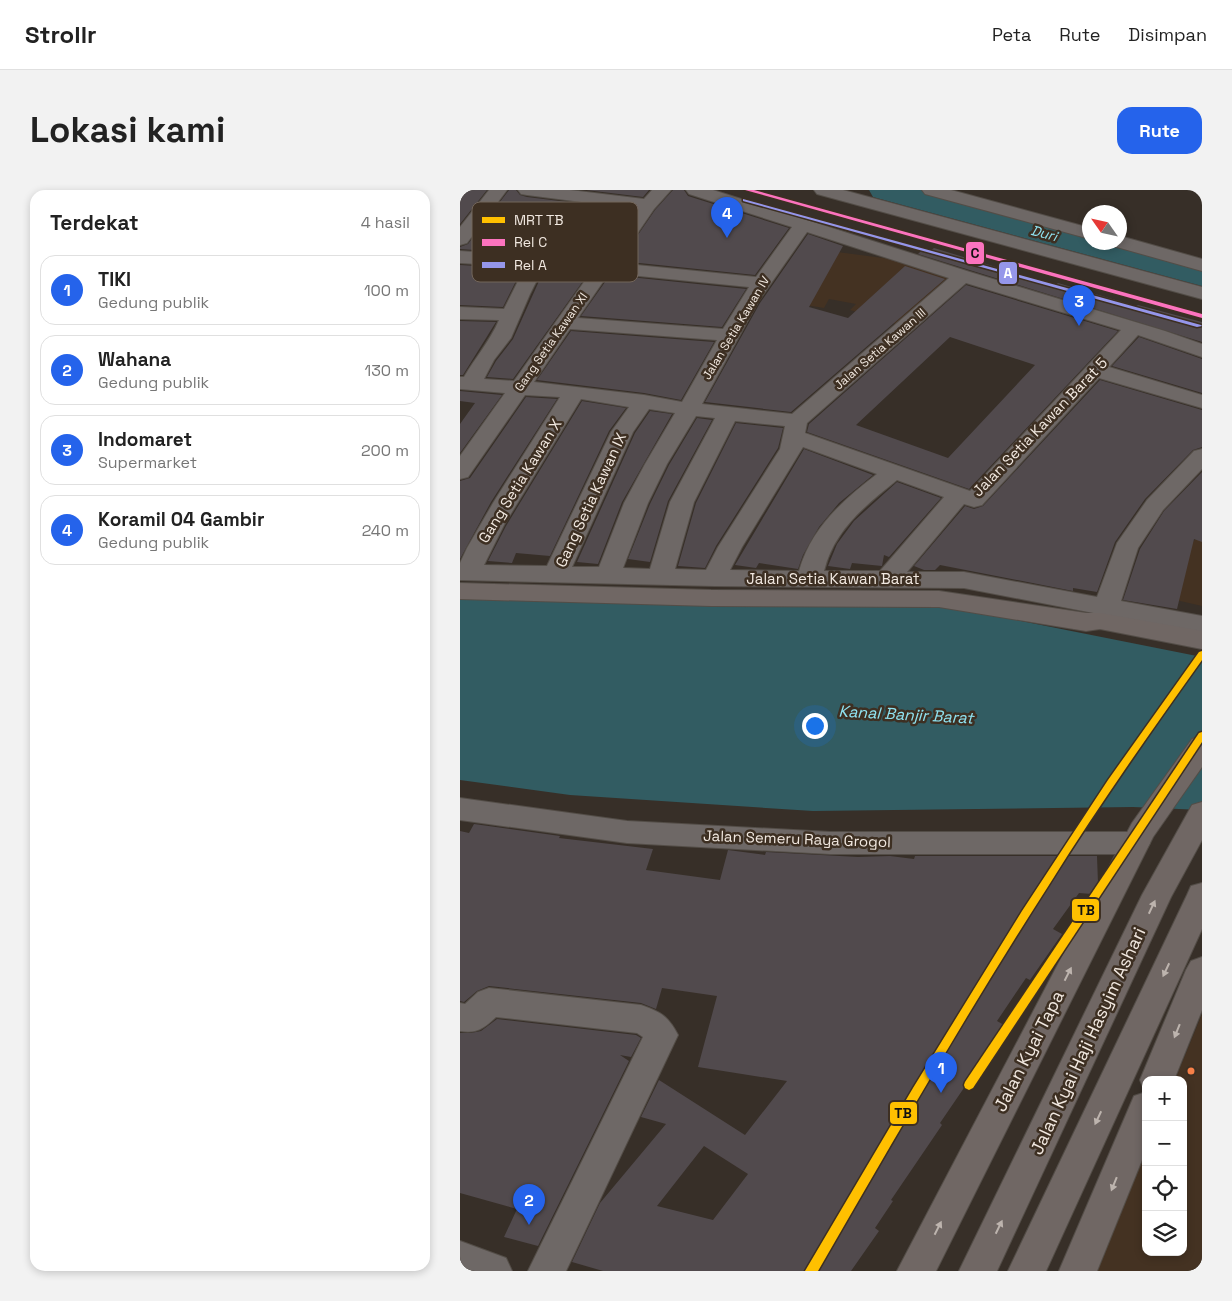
<!DOCTYPE html>
<html lang="id">
<meta charset="utf-8">
<style>
body{margin:0;font-family:"Space Grotesk",sans-serif;background:#f2f2f2;color:#222}
.controls{position:absolute;right:15px;bottom:15px;display:grid;overflow:hidden;border-radius:10px;box-shadow:0 2px 8px #0003}
.controls button{width:45px;height:45px;display:grid;place-items:center;padding:0;border:0;border-bottom:1px solid #e0e0e0;background:#fff;color:#222;font:25px sans-serif}
.compass{position:absolute;left:622px;top:15px;width:45px;height:45px;border-radius:50%;background:#fff;box-shadow:0 2px 8px #0003;rotate:304deg}
.you{position:absolute;left:354px;top:535px;width:18px;height:18px;margin:-12px;border:4px solid #fff;border-radius:50%;background:#1a73e8;box-shadow:0 0 0 8px #1a73e833}
.badge{display:grid;place-items:center;width:32px;height:32px;border-radius:50%;background:#2563eb;color:#fff;font-size:16px;font-weight:700}
.pin{position:absolute;translate:-50% -41px;filter:drop-shadow(0 1px 2px #0008)}
.pin::after{content:'';position:absolute;top:26px;width:18px;height:15px;background:inherit;clip-path:polygon(0 0,100% 0,50% 100%)}
.list{margin:0;padding:0;list-style:none}
h2{display:flex;justify-content:space-between;align-items:center;height:65px;margin:0;padding:0 20px;font-size:21px}
h2 small{font-size:16px;font-weight:400;color:#767676}
.list li{display:grid;grid-template-columns:32px 1fr auto;gap:15px;align-items:center;box-sizing:border-box;height:70px;margin:0 10px 10px;padding:0 10px;border:1px solid #e0e0e0;border-radius:15px}
.list b{display:block;font-size:19px;white-space:nowrap}
.list p{margin:0;font-size:16px;white-space:nowrap;color:#767676}
.list em{font-size:16px;font-style:normal;color:#767676}
.icon{flex:none;width:28px;height:28px;fill:none;stroke:currentColor;stroke-width:2;stroke-linecap:round;stroke-linejoin:round}
.map{position:relative;flex:none;width:742px;height:1081px;overflow:hidden;border-radius:15px}
header{display:flex;align-items:center;gap:30px;box-sizing:border-box;height:70px;padding:0 25px;background:#fff;border-bottom:1px solid #e0e0e0}
header strong{font-size:24px}
nav{display:flex;gap:28px;margin-inline-start:auto;font-size:18px}
.intro{display:flex;align-items:center;justify-content:space-between;box-sizing:border-box;height:120px;padding:0 30px}
h1{margin:0;font-size:35px}
.button{padding:12px 22px;border-radius:15px;background:#2563eb;color:#fff;font-size:18px;font-weight:700}
main{display:flex;gap:30px;padding:0 30px}
aside{flex:1;background:#fff;border-radius:15px;box-shadow:0 2px 8px #0003}
.map>svg:first-child{display:block}
.built{fill:#443222}
.water{fill:#325c62}
.lines{fill:none;stroke-linecap:round;stroke-linejoin:round}
.river{fill:#325c62;fill-rule:evenodd}
.building{fill:#514a4d;fill-rule:evenodd}
.minor-casing{stroke:#534d47;stroke-width:2}
.major-casing{stroke:#534d47;stroke-width:2}
.minor{fill:#6e6866;fill-rule:evenodd}
.major{fill:#706764;fill-rule:evenodd}
.rail-1-casing{stroke:#3d2f22;stroke-width:3}
.rail-2-casing{stroke:#3d2f22;stroke-width:3}
.rail-1{fill:#fc73be;fill-rule:evenodd}
.rail-2{fill:#9596ea;fill-rule:evenodd}
.metro-1-casing{stroke:#3d2f22;stroke-width:3}
.metro-1{fill:#ffc000;fill-rule:evenodd}
.oneway{fill:#bdb4ae}
.bus-dot{fill:#f78048;stroke:#3d2f22;stroke-width:2}
.labels{text-anchor:middle;stroke-width:5;stroke-linejoin:round;paint-order:stroke}
.far-street-label{font-size:12px;fill:#f1e8e0;stroke:#3d2f22}
.far-water-label{font-size:14px;font-style:italic;fill:#8fe2f0;stroke:#3d2f22}
.street-label{font-size:15px;fill:#f1e8e0;stroke:#3d2f22}
.water-label{font-size:16px;font-style:italic;fill:#8fe2f0;stroke:#3d2f22}
.near-street-label{font-size:18px;fill:#f1e8e0;stroke:#3d2f22}
.key{fill:#3d2f22;stroke:#73665b;stroke-width:1}
.key-label{font-size:14px;fill:#f1e8e0}
.line-badge{stroke:#3d2f22;stroke-width:2}
.badge-label{font-size:14px;text-anchor:middle;font-weight:bold;fill:#fff}
.pale-badge-label{font-size:14px;text-anchor:middle;font-weight:bold;fill:#111}
</style>
<header>
<strong>Strollr</strong>
<nav><a>Peta</a><a>Rute</a><a>Disimpan</a></nav>
</header>
<div class="intro"><h1>Lokasi kami</h1><a class="button">Rute</a></div>
<main>
<aside>
<h2>Terdekat<small>4 hasil</small></h2>
<ul class="list">
<li><span class="badge">1</span><div><b>TIKI</b><p>Gedung publik</p></div><em>100 m</em></li>
<li><span class="badge">2</span><div><b>Wahana</b><p>Gedung publik</p></div><em>130 m</em></li>
<li><span class="badge">3</span><div><b>Indomaret</b><p>Supermarket</p></div><em>200 m</em></li>
<li><span class="badge">4</span><div><b>Koramil 04 Gambir</b><p>Gedung publik</p></div><em>240 m</em></li>
</ul>
</aside>
<div class="map">
<svg width="742" height="1081" viewBox="0 0 742 1081">
<rect width="100%" height="100%" fill="#372f28"/>
<!-- built -->
<g class="built">
<polygon points="339,57 446,71 491,85 436,134 390,120 396,114 369,109 364,118 308,109"/>
<polygon points="742,340 742,416 694,405"/>
<polygon points="742,824 742,1081 636,1081 686,961 686,1062 723,1062 723,890 715,890"/>
</g>
<!-- water -->
<polygon class="water" points="0,407 138,413 496,418 742,467 742,620 673,617 353,621 110,605 0,590"/>
<g class="lines">
<!-- river -->
<polygon class="river" points="409,0 463,0 630,44 630,52 660,52 742,74 742,96 413,7"/>
</g>
<!-- building -->
<g class="building">
<polygon points="0,0 27,0 0,34"/>
<polygon points="49,0 56,0 60,5 67,7 173,20 138,69 0,59 0,57 8,54"/>
<polygon points="126,0 189,0 183,7"/>
<polygon points="213,0 224,0 228,6 329,38 295,85 160,71 195,20"/>
<polygon points="348,44 383,56 349,117 388,128 445,76 485,89 331,222 245,212 300,113"/>
<polygon points="474,58 595,95 598,93 676,116 678,115 742,132 742,152 458,64 463,59 470,61"/>
<polygon points="0,75 62,79 43,117 0,115"/>
<polygon points="84,80 128,84 53,189 27,187 36,171 53,149"/>
<polygon points="150,85 286,99 262,137 121,126"/>
<path d="M506 95 658 141 509 299 347 242 349 234ZM490 147 575 175 488 268 396 235Z"/>
<polygon points="0,131 36,132 3,185 0,185"/>
<polygon points="111,141 254,152 221,210 184,203 77,190"/>
<polygon points="679,147 742,169 742,203 652,176"/>
<polygon points="640,190 742,220 742,257 733,260 685,309 655,352 637,402 613,398 613,401 480,375 475,380 464,380 454,376 505,316 514,319 523,316"/>
<polygon points="0,201 42,205 0,263 0,234 15,213 0,211"/>
<polygon points="66,207 97,209 31,312 0,369 0,291 10,288"/>
<polygon points="122,211 166,218 149,241 90,366 56,363 52,373 28,371 46,336"/>
<polygon points="190,221 212,224 162,312 138,374 117,372 175,243"/>
<polygon points="237,228 252,230 208,311 190,372 168,369 190,314 209,275"/>
<polygon points="276,233 323,238 318,258 256,356 245,378 218,376 236,313"/>
<polygon points="344,259 413,285 379,313 359,337 343,365 338,379 299,373 296,378 275,375"/>
<polygon points="742,282 742,352 734,349 717,419 663,410 680,359 704,321"/>
<polygon points="437,292 481,308 429,367 424,365 422,376 392,373 390,379 368,376 377,354 394,331"/>
<path d="M14 634 100 646 99 648 193 659 186 680 260 690 268 660 305 665 306 662 398 667 430 666 454 669 455 666H637L638 693 632 704 619 703 593 739 602 744 570 790 566 788 537 831 544 835 506 891 508 892 480 933 482 935 431 1010 433 1011 415 1038 419 1041 391 1081H143L112 1072 140 1013 206 934 181 927 199 890 285 945 327 891 238 877 257 806 202 798 196 819 181 813 29 796 17 801 4 812 0 811V641L9 643ZM244 956 288 984 253 1030 197 1016Z"/>
<polygon points="37,829 176,845 181,848 171,867 160,865 169,871 78,1056 44,1047 57,1019 0,1003 0,843 11,843 21,841"/>
</g>
<g class="lines">
<!-- minor casing -->
<g class="minor-casing">
<g id="minor">
<polygon points="29,0 47,0 7,53 0,55 0,37"/>
<path d="M58 0H110L184 9 192 0H211L194 19 157 73 296 87 332 37 229 4 226 0H253L510 82 705 141 742 154V167L678 145 649 177 742 205V218L639 188 522 315 514 317 504 314 447 382H504L637 407 657 353 687 310 734 261 742 259V279L703 320 678 358 661 411 742 426V444L504 398 254 396 0 390V373L7 358 33 313 100 207 65 205 8 287 0 289V266L45 203 0 199V187H4C15 168 30 151 39 130L0 129V117L44 119 65 77 0 73V61L139 71 176 19 67 5 61 4ZM347 42 489 88 332 224 242 214 298 112ZM83 78 131 82 54 191 24 189 34 170 51 148 70 104ZM149 83 289 97 263 139 118 128ZM506 93 661 140 510 301 345 243 347 233ZM110 139 257 150 222 212 184 205 74 192ZM121 209 169 217 151 242 87 376 24 375 44 335ZM189 219 215 223 185 274 164 313 139 377H112L173 242ZM236 226 255 228 210 312 190 379 163 378 188 313 207 274ZM275 231 325 236 320 259 258 357 246 380 215 379 234 312ZM343 257 417 284C383 310 351 338 339 381L270 380 282 357ZM437 290 484 307 420 381H364C374 340 405 316 437 290Z"/>
<polygon points="354,0 383,0 742,97 742,109 357,4"/>
<polygon points="462,0 491,0 630,38 630,49 465,4"/>
<polygon points="660,46 742,69 742,81 653,56 651,52 660,52"/>
<polygon points="0,608 167,631 370,642 675,642 685,645 690,653 685,661 675,664 370,664 167,653 0,630"/>
<path d="M29 798 181 815C201 822 208 826 218 845L106 1081H68L183 847 177 843 36 827C24 838 17 844 0 841V813L5 814 18 802Z"/>
<polygon points="0,1051 46,1068 52,1081 0,1081"/>
</g>
</g>
<!-- major casing -->
<g class="major-casing">
<g id="major">
<polygon points="0,393 251,400 479,401 626,423 640,423 742,441 742,459 640,439 626,441 479,417 251,416 0,409"/>
<polygon points="742,546 742,577 693,647 476,1081 437,1081 672,633 732,549"/>
<polygon points="742,612 742,650 711,707 537,1081 499,1081 682,705 732,615"/>
<polygon points="742,693 742,739 586,1081 548,1081 727,705 731,696"/>
<polygon points="742,767 742,820 714,890 686,890 685,901 680,890 726,780 731,771"/>
<polygon points="686,902 686,960 637,1081 599,1081 674,906"/>
</g>
</g>
<!-- minor -->
<use href="#minor" class="minor"/>
<!-- major -->
<use href="#major" class="major"/>
<!-- rail-1 casing -->
<g class="rail-1-casing">
<polygon id="rail-1" points="285,0 294,0 742,124 742,128"/>
</g>
<!-- rail-2 casing -->
<g class="rail-2-casing">
<polygon id="rail-2" points="283,9 741,135 742,136 737,137 283,11"/>
</g>
<!-- rail-1 -->
<use href="#rail-1" class="rail-1"/>
<!-- rail-2 -->
<use href="#rail-2" class="rail-2"/>
<!-- metro-1 casing -->
<g class="metro-1-casing">
<g id="metro-1">
<path d="M742 461V470C689 544 637 618 589 695 508 821 433 951 358 1081H345L453 898 562 721 648 590 739 462Z"/>
<polygon points="742,542 742,552 513,898 509,900 505,898 504,895 505,892 739,543"/>
</g>
</g>
<!-- metro-1 -->
<use href="#metro-1" class="metro-1"/>
</g>
<!-- one-way arrows -->
<defs><path id="oneway-solid" d="M-6-.8H1V-3.2L6.5 0L1 3.2V.8H-6Z" transform="scale(1.25)"/></defs>
<g class="oneway">
<use href="#oneway-solid" transform="translate(692 717) rotate(-65)"/>
<use href="#oneway-solid" transform="translate(706 780) rotate(115)"/>
<use href="#oneway-solid" transform="translate(608 784) rotate(-63)"/>
<use href="#oneway-solid" transform="translate(717 841) rotate(112)"/>
<use href="#oneway-solid" transform="translate(638 928) rotate(115)"/>
<use href="#oneway-solid" transform="translate(654 994) rotate(112)"/>
<use href="#oneway-solid" transform="translate(539 1037) rotate(-64)"/>
<use href="#oneway-solid" transform="translate(478 1038) rotate(-63)"/>
</g>
<!-- markers -->
<circle class="bus-dot" cx="731" cy="881" r="4.5"/>
<g class="labels">
<!-- far-street labels -->
<g class="far-street-label">
<text transform="translate(276 138) rotate(-59)" y="4">Jalan Setia Kawan IV</text>
<text transform="translate(91 152) rotate(-55)" y="4">Gang Setia Kawan XI</text>
<text transform="translate(420 159) rotate(-41)" y="4">Jalan Setia Kawan III</text>
</g>
<!-- far-water labels -->
<g class="far-water-label">
<text transform="translate(584 43) rotate(15)" y="5">Duri</text>
</g>
<!-- street labels -->
<g class="street-label">
<text transform="translate(580 237) rotate(-46)" y="5">Jalan Setia Kawan Barat 5</text>
<text transform="translate(60 291) rotate(-58)" y="5">Gang Setia Kawan X</text>
<text transform="translate(131 310) rotate(-65)" y="5">Gang Setia Kawan IX</text>
<text x="373" y="394">Jalan Setia Kawan Barat</text>
<text transform="translate(337 649) rotate(2)" y="5">Jalan Semeru Raya Grogol</text>
</g>
<!-- water labels -->
<g class="water-label">
<text transform="translate(446 524) rotate(3)" y="6">Kanal Banjir Barat</text>
</g>
<!-- near-street labels -->
<g class="near-street-label">
<text transform="translate(628 851) rotate(-65)" y="6">Jalan Kyai Haji Hasyim Ashari</text>
<text transform="translate(569 861) rotate(-63)" y="6">Jalan Kyai Tapa</text>
</g>
</g>
<!-- legend -->
<rect x="12" y="12" width="166" height="80" rx="8" class="key"/>
<rect x="22" y="27" width="23" height="6" fill="#ffc000"/>
<rect x="22" y="49" width="23" height="7" fill="#fc73be"/>
<rect x="22" y="72" width="23" height="6" fill="#9596ea"/>
<g class="key-label">
<text x="54" y="35">MRT TB</text>
<text x="54" y="57">Rel C</text>
<text x="54" y="80">Rel A</text>
</g>
<g class="line-badge">
<rect x="505" y="51" width="20" height="24" rx="5" fill="#fc73be"/>
<rect x="538" y="71" width="20" height="24" rx="5" fill="#9596ea"/>
<rect x="611" y="708" width="29" height="24" rx="5" fill="#ffc000"/>
<rect x="429" y="911" width="29" height="24" rx="5" fill="#ffc000"/>
</g>
<g class="badge-label">
<text x="548" y="88">A</text>
</g>
<g class="pale-badge-label">
<text x="515" y="68">C</text>
<text x="626" y="725">TB</text>
<text x="443" y="928">TB</text>
</g>
</svg>
<div class="controls">
<button>+</button>
<button>−</button>
<button><svg class="icon" aria-label="locate" viewBox="0 0 24 24"><circle cx="12" cy="12" r="6"/><path d="M12 2v4M12 18v4M2 12h4M18 12h4"/></svg></button>
<button><svg class="icon" aria-label="layers" viewBox="0 0 24 24"><path d="M12 4l9 5-9 5-9-5zM3 14l9 5 9-5"/></svg></button>
</div>
<svg class="compass" viewBox="-18 -18 36 36"><path d="M0-13l5 13h-10z" fill="#e53935"/><path d="M0 13l5-13h-10z" fill="#767676"/></svg>
<div class="you"></div>
<div class="pin badge" style="left:481px;top:903px">1</div>
<div class="pin badge" style="left:69px;top:1035px">2</div>
<div class="pin badge" style="left:619px;top:136px">3</div>
<div class="pin badge" style="left:267px;top:48px">4</div>
</div>
</main>
